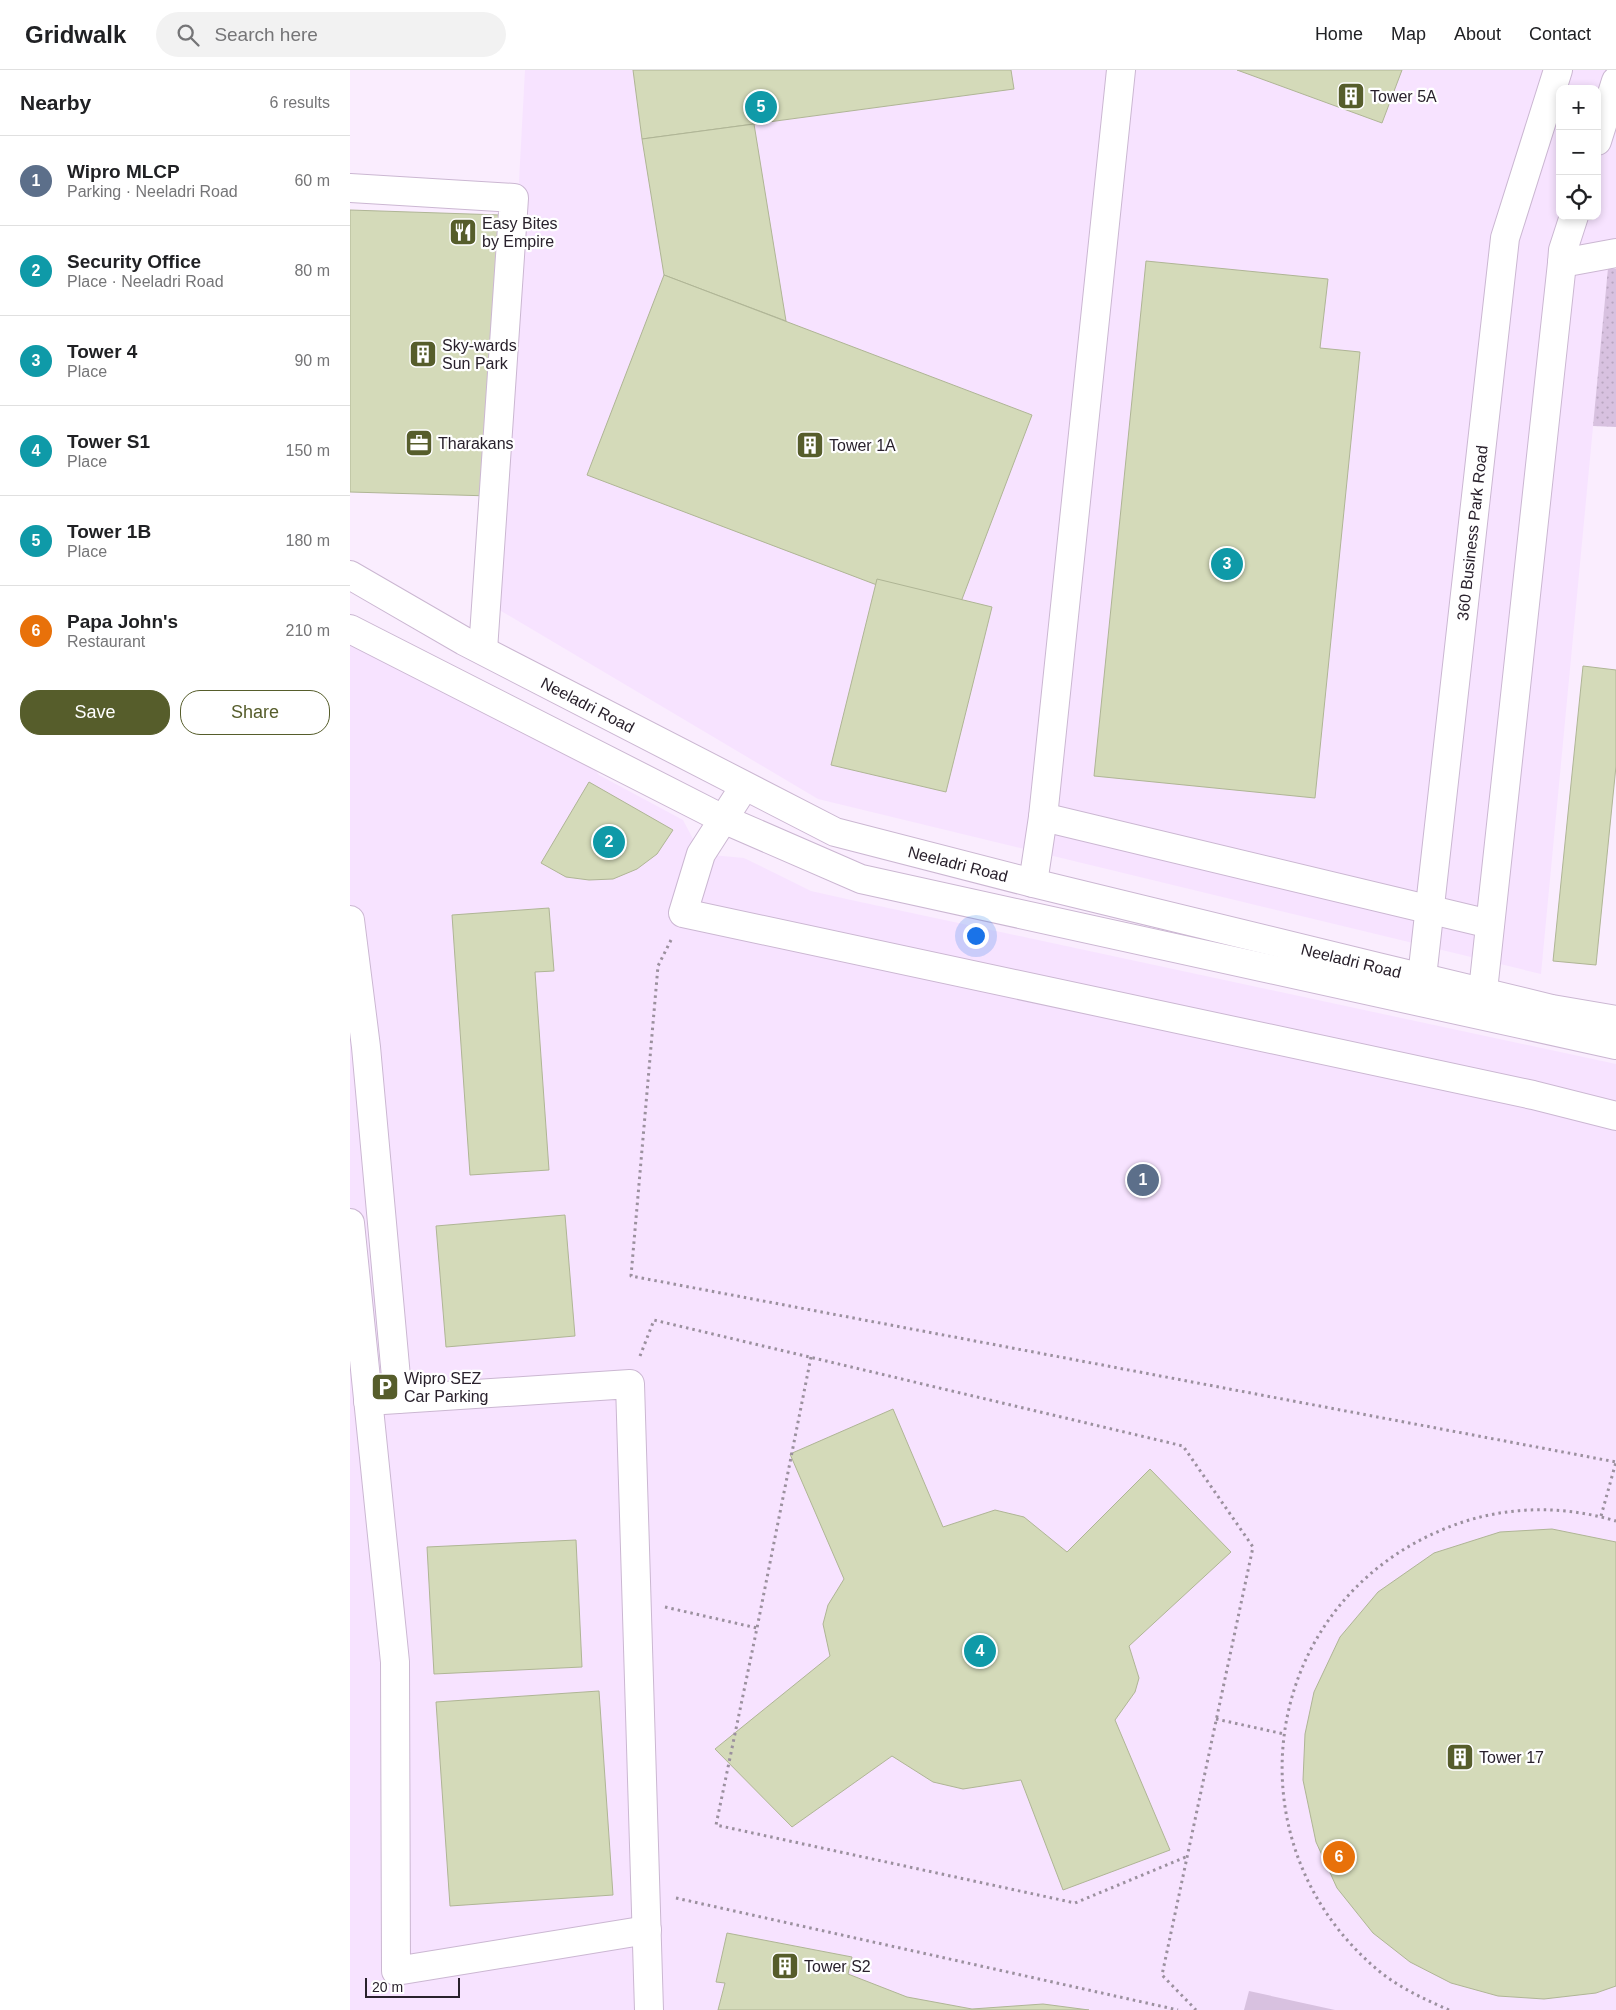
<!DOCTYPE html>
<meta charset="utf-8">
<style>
body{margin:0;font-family:Arial,sans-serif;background:#f2f2f2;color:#202124}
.controls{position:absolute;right:15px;top:15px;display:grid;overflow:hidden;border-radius:10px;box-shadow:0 2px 8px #0003}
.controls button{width:45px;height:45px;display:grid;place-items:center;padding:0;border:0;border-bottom:1px solid #e0e0e0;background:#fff;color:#202124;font:25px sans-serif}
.scale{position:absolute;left:15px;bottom:12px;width:95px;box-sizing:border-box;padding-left:5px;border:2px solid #29212c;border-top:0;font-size:14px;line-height:18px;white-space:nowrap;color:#29212c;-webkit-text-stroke:4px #fff;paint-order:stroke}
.you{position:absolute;left:625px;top:865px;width:18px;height:18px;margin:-12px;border:4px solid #fff;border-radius:50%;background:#1a73e8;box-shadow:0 0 0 8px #1a73e833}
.badge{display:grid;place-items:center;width:32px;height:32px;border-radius:50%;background:#565d2b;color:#fff;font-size:16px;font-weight:700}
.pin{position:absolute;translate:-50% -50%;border:2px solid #fff;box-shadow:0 1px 5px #0006}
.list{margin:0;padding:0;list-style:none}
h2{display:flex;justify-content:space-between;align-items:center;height:65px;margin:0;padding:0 20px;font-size:21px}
h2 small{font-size:16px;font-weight:400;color:#757577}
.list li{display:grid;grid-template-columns:32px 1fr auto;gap:15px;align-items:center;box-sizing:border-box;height:90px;padding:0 20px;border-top:1px solid #e0e0e0}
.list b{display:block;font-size:19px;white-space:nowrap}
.list p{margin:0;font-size:16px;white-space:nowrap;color:#757577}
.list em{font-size:16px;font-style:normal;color:#757577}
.actions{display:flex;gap:10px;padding:15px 20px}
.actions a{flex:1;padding:11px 0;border:1px solid #565d2b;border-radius:20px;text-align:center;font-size:18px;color:#565d2b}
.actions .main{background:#565d2b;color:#fff}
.icon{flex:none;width:28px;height:28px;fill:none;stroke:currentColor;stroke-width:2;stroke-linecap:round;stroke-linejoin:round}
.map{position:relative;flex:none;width:1266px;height:1940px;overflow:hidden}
header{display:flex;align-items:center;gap:30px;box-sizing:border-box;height:70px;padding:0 25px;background:#fff;border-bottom:1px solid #e0e0e0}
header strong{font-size:24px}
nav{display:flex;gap:28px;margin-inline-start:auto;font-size:18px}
.search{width:350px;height:45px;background:#f2f2f2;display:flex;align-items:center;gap:12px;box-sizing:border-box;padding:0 18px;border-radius:28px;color:#757577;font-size:19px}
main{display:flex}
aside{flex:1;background:#fff}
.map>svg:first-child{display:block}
.built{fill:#f7e3ff;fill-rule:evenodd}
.park{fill:url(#park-dots)}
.garden{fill:#d8c1e0}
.building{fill:#d4dab9;stroke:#afb595}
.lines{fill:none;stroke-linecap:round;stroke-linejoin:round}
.minor-casing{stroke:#cbb7d2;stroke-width:30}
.major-casing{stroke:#cbb7d2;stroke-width:30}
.path{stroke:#9b909e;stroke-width:3;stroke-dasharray:2.5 4;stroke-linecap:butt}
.minor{stroke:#fff;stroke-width:28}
.major{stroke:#fff;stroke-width:28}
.labels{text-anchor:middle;stroke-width:4.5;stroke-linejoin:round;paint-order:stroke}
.poi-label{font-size:16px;fill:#29212c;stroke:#fff;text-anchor:start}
.street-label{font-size:16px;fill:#29212c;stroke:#fff}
</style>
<header>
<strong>Gridwalk</strong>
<div class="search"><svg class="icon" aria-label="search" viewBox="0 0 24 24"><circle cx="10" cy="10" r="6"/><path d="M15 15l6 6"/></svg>Search here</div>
<nav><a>Home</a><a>Map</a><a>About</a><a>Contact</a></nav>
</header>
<main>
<aside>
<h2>Nearby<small>6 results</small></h2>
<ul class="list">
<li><span class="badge" style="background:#5c6f8a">1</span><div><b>Wipro MLCP</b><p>Parking · Neeladri Road</p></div><em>60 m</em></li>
<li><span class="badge" style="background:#0f9aa8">2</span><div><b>Security Office</b><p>Place · Neeladri Road</p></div><em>80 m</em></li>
<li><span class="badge" style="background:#0f9aa8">3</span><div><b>Tower 4</b><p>Place</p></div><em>90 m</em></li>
<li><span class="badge" style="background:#0f9aa8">4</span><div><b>Tower S1</b><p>Place</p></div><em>150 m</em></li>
<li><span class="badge" style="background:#0f9aa8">5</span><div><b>Tower 1B</b><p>Place</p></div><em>180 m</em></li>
<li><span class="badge" style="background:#e8710a">6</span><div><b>Papa John's</b><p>Restaurant</p></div><em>210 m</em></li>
</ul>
<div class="actions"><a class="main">Save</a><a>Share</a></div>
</aside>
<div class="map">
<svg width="1266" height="1940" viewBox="0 0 1266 1940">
<defs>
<pattern id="park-dots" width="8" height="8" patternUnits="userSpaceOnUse" patternTransform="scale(1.25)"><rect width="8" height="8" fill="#d8c1e0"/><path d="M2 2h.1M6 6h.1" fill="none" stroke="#b9a6c0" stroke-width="1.8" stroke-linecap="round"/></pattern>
</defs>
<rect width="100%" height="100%" fill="#faedfe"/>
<!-- built -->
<g class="built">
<path d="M175 0H1266V199H1258L1191 904 468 729 146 538ZM1210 19H1247V146H1210Z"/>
<polygon points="0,568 237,688 249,705 333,750 351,784 394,788 461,821 501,830 1266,994 1266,1940 0,1940"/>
</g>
<!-- park -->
<polygon class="park" points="1258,198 1266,199 1266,357 1243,356"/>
<!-- garden -->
<polygon class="garden" points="899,1921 985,1940 894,1940"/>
<!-- building -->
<g class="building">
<polygon points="283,0 661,0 664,19 292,69"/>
<polygon points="887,0 1052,0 1032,53"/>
<polygon points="404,54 436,251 314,205 292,69"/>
<polygon points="0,140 150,145 141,426 0,422"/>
<polygon points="796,191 978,209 970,278 1010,282 965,728 744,706"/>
<polygon points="314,205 682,345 606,545 237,405"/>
<polygon points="527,509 642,537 596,722 481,695"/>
<polygon points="1233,596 1266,600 1266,696 1246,895 1203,891"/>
<polygon points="239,712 323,760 307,784 287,799 263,809 239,810 216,807 191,793"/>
<polygon points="199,838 204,901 185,902 199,1100 120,1105 102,845"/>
<polygon points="215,1145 225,1266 96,1277 86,1156"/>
<polygon points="543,1339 593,1457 645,1440 674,1447 717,1482 800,1399 881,1482 779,1576 789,1608 785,1622 765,1650 820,1780 713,1820 671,1710 613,1719 583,1712 542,1686 442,1757 365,1679 480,1586 473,1554 478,1535 494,1509 440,1384"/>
<polygon points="1202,1459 1266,1472 1266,1916 1246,1923 1194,1929 1148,1926 1101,1913 1060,1892 1023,1863 987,1818 966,1772 953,1710 955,1664 964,1622 990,1567 1028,1522 1084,1483 1150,1462"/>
<polygon points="226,1470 232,1597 84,1604 77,1477"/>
<polygon points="249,1621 263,1825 100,1836 86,1632"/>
<polygon points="377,1863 502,1887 498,1904 557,1927 622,1939 693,1934 739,1940 368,1940 375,1913 366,1912"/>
</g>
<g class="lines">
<!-- minor casing -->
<g class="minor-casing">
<g id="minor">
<polyline points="0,118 164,128 133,580"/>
<polyline points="1212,193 1266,183"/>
<polyline points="394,717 351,784 333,843 1183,1025 1266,1046"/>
<polyline points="693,747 1140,854"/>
<polyline points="683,813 693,747 771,0"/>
<polyline points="0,850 16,977 48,1329"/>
<polyline points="0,1153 45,1592 46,1901 297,1860"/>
<polyline points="18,1331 280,1314 299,1940"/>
</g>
</g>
<!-- major casing -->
<g class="major-casing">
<g id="major">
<polyline points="1247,71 1266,11"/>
<path id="s1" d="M0 505 114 571 485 762 683 813 1028 897 1202 939 1266 950"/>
<polyline points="0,559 373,749 511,809 1266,975"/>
<path id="s2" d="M1070 925 1155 168 1208 0"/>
<polyline points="1131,939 1212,193 1213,180 1224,146"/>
</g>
</g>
<!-- path -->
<g class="path">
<polyline points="321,870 308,896 281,1206 1266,1392 1266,1390"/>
<polyline points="290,1286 304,1250 833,1376 903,1477 812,1905 846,1940"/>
<polyline points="461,1287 407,1558 366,1755 725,1833 838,1786"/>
<polyline points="1251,1446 1266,1392"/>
<polyline points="315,1537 407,1558"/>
<polyline points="866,1649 934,1664"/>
<polyline points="326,1828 828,1940"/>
<path d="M1099 1940C1074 1929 1050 1918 1029 1901 876 1774 909 1535 1094 1459 1149 1436 1209 1434 1266 1451"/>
</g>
<!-- minor -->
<use href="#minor" class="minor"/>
<!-- major -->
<use href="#major" class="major"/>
</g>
<!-- icons -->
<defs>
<g id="building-square" transform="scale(1.4375)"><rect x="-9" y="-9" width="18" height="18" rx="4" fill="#565d2b" stroke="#fff"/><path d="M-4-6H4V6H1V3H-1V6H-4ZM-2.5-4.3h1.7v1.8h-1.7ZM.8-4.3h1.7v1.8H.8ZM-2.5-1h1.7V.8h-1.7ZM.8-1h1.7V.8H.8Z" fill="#fff"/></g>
<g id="restaurant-square" transform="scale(1.4375)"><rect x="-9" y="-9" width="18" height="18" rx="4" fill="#565d2b" stroke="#fff"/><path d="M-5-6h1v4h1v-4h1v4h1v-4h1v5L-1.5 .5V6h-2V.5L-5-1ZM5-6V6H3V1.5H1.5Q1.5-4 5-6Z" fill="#fff"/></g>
<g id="office-square" transform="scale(1.4375)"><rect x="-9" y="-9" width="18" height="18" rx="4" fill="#565d2b" stroke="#fff"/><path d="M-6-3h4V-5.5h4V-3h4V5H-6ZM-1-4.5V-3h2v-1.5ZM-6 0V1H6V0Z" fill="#fff"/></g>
<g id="parking-square" transform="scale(1.4375)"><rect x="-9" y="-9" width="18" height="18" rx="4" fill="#565d2b" stroke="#fff"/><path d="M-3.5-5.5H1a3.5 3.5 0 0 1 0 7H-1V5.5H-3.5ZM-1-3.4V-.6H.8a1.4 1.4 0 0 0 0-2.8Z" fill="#fff"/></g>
</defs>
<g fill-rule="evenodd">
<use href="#building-square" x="1001" y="26"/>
<use href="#restaurant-square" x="113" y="162"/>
<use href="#building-square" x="73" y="284"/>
<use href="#office-square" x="69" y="373"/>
<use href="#building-square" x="460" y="375"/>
<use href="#parking-square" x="35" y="1317"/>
<use href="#building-square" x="1110" y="1687"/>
<use href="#building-square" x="435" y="1896"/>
</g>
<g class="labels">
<!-- poi labels -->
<g class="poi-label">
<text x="1020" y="32">Tower 5A</text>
<text x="132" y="159">Easy Bites<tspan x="132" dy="18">by Empire</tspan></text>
<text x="92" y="281">Sky-wards<tspan x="92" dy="18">Sun Park</tspan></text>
<text x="88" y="379">Tharakans</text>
<text x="479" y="381">Tower 1A</text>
<text x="54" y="1314">Wipro SEZ<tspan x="54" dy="18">Car Parking</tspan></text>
<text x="1129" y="1693">Tower 17</text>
<text x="454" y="1902">Tower S2</text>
</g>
<!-- street labels -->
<g class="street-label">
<text dy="6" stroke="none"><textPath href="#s2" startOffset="465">360 Business Park Road</textPath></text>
<text dy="6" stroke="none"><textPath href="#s1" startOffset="271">Neeladri Road</textPath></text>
<text dy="6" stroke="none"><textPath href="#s1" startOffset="676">Neeladri Road</textPath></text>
<text dy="6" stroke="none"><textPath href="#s1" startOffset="1081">Neeladri Road</textPath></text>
</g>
</g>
</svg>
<div class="controls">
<button>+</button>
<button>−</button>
<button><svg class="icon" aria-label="locate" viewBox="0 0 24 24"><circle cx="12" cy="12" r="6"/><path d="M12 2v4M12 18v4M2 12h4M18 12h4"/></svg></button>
</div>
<div class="scale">20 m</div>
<div class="you"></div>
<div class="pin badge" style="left:793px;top:1110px;background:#5c6f8a">1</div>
<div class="pin badge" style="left:259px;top:772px;background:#0f9aa8">2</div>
<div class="pin badge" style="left:877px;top:494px;background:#0f9aa8">3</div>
<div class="pin badge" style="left:630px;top:1581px;background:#0f9aa8">4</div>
<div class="pin badge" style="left:411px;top:37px;background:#0f9aa8">5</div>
<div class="pin badge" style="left:989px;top:1787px;background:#e8710a">6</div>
</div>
</main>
